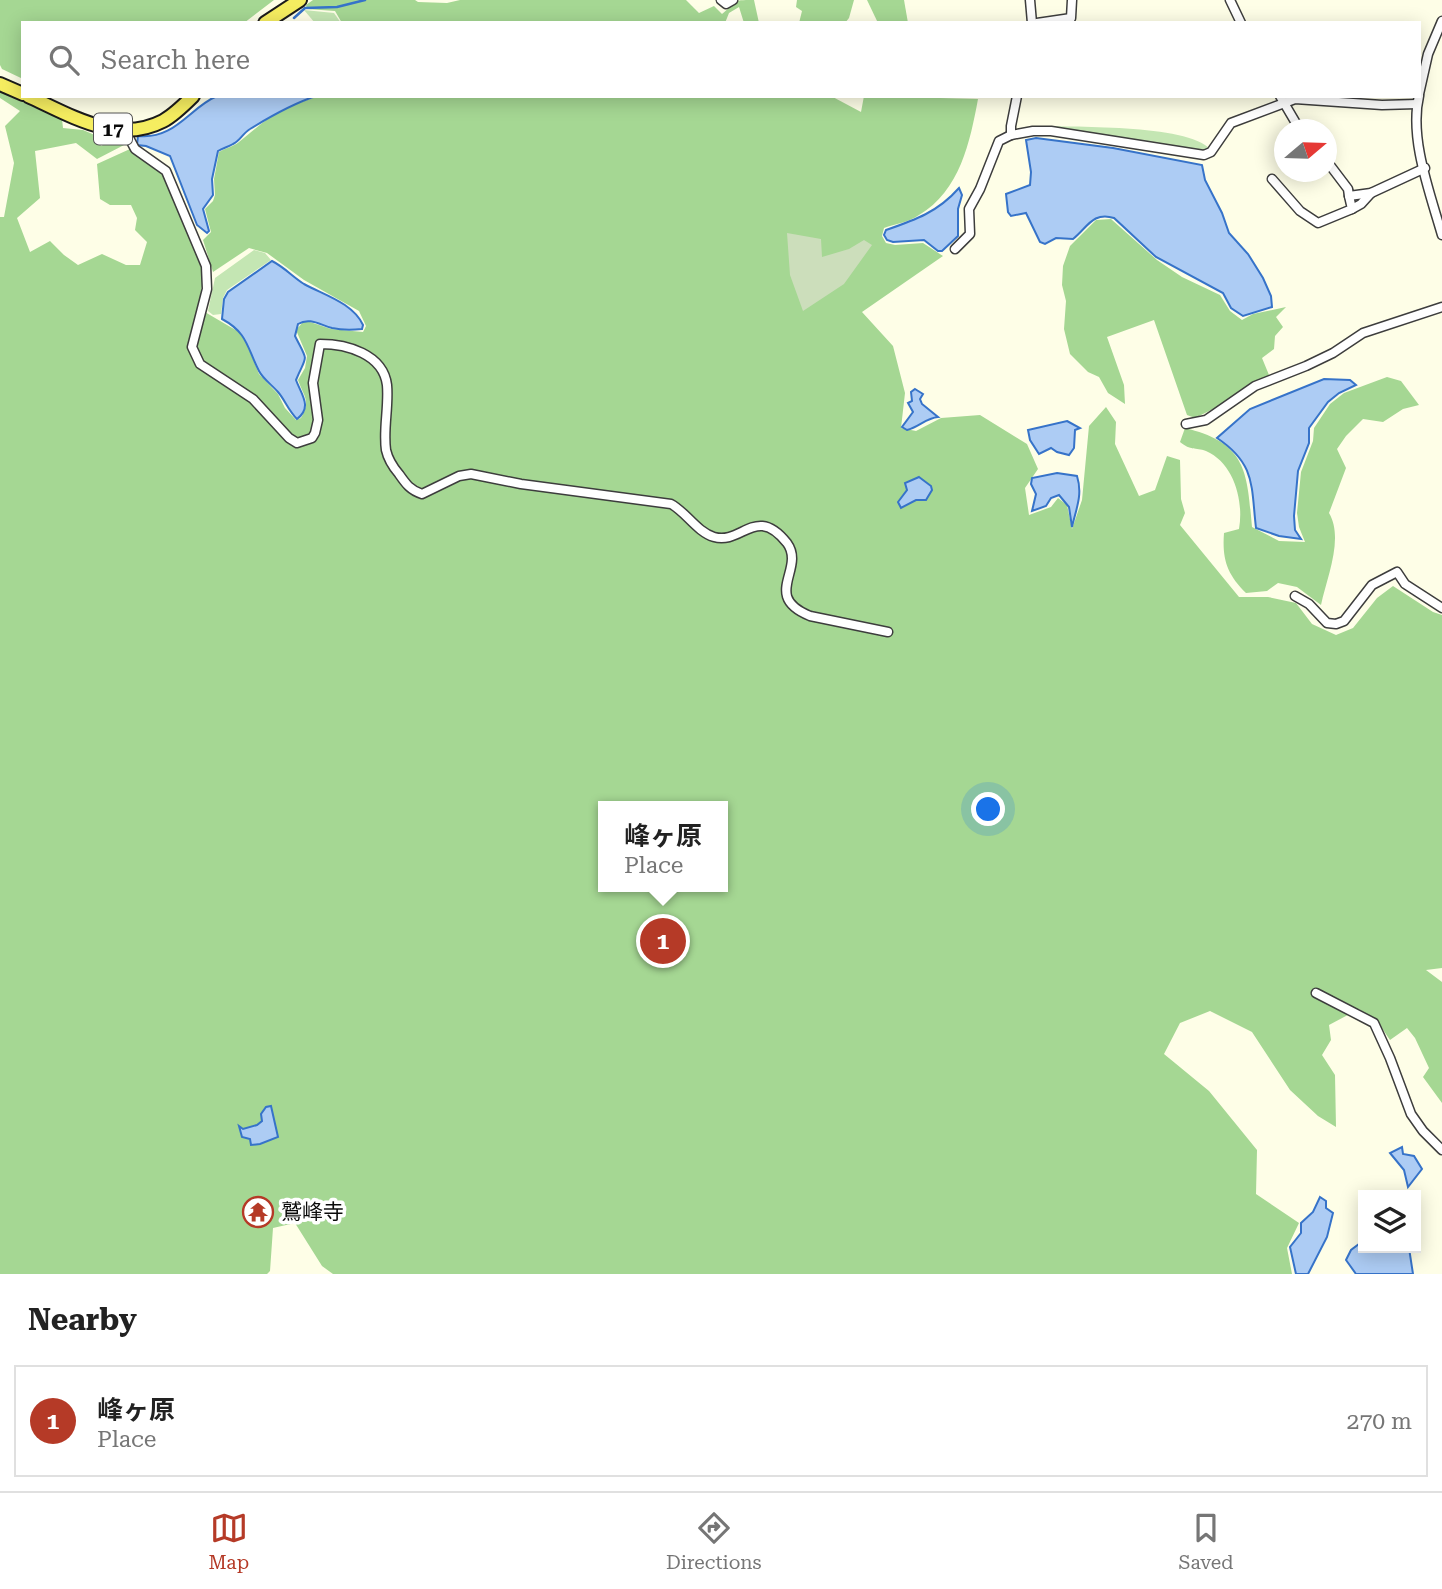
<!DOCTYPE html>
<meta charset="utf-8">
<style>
body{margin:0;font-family:"Roboto Serif","Noto Sans JP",serif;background:#f6f6f6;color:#222}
.controls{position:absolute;right:21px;bottom:21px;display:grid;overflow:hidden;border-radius:0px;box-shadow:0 4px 18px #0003}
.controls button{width:63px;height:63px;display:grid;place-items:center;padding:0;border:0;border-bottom:2px solid #e0e0e0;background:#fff;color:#222;font:35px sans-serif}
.compass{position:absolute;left:1274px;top:119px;width:63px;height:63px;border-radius:50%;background:#fff;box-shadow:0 4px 18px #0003;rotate:71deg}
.you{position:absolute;left:989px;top:810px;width:24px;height:24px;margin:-18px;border:5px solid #fff;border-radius:50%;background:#1a73e8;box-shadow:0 0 0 10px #1a73e833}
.badge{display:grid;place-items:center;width:46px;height:46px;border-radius:50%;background:#b53a27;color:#fff;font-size:23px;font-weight:700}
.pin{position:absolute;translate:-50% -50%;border:4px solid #fff;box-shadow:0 2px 7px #0006}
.popup{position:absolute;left:598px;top:801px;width:130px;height:91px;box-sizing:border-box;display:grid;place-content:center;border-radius:0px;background:#fff;filter:drop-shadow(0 2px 5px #0005);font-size:23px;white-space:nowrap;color:#767676}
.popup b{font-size:26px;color:#222}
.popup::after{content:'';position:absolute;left:50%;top:100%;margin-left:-14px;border:14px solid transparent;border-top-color:#fff}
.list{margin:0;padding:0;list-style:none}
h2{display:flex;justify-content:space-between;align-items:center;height:91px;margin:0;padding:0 28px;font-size:30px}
h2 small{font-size:23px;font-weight:400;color:#767676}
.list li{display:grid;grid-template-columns:46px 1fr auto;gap:21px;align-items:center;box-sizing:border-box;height:112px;margin:0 14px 14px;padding:0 14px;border:2px solid #e0e0e0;border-radius:0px}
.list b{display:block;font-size:26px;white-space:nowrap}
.list p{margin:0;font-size:23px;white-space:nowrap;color:#767676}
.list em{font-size:23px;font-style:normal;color:#767676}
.icon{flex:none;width:38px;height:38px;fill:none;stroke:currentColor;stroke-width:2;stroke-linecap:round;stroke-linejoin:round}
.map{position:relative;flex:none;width:1442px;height:1274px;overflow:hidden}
.search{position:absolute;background:#fff;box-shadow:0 4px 18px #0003;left:21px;right:21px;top:21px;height:77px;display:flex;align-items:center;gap:18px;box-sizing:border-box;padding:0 24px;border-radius:0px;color:#767676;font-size:26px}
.sheet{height:217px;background:#fff}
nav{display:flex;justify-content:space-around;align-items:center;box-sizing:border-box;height:98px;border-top:2px solid #e0e0e0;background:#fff;font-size:19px;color:#767676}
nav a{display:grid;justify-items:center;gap:4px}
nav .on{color:#b53a27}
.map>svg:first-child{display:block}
.green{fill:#c4e6b3}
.forest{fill:#a5d793;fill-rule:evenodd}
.cemetery{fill:#ccdebb}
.water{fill:#adccf4;stroke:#3673c9;stroke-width:2}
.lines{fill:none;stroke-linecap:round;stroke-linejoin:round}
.stream{stroke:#3673c9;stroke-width:2.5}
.minor-casing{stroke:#3d3d3d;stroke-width:11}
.primary-casing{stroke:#1b1b1b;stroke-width:16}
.minor{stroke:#fff;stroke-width:8}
.primary{stroke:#f5ed60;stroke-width:12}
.labels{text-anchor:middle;stroke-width:7;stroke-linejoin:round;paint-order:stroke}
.shield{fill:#fff;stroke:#545454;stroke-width:2}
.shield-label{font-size:19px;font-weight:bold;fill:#0a0a0a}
.poi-label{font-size:21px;fill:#0a0a0a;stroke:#fff;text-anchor:start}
</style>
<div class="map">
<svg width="1442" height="1274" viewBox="0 0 1442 1274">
<rect width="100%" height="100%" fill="#fefee7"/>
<!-- green -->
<g class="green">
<polygon points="304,10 334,13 341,23 315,23"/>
<path d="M1032 126C1068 127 1188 124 1210 149L1196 152 1053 130 1025 128Z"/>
<polygon points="254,250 265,253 271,260 227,290 223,298 221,314 213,315 208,311 215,278"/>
</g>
<!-- forest -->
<g class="forest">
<polygon points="0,0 274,0 244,23 23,23 23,79 2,69 0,65"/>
<path d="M313 0H415L418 2 447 3 460 0H686L699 13 714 6 722 14C738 1 729 0 754 0L759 23H744L739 7 729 13 725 23H342L335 11 307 9 306 5Z"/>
<polygon points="797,0 854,0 849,18 845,23 799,23 802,11 796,7"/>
<polygon points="867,0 904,0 908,23 878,23"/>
<path d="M0 91 62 119 63 128 83 130 97 136 101 146 116 138 124 145 97 159 76 143 35 151 40 198 17 218 30 252 50 241 64 255 78 265 102 254 126 265H140L147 242 135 230 137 218 131 205H110L100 199 97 164 130 149 160 171 168 182 204 275 198 308 239 332 246 342 259 374 278 394 285 408 296 420 301 418C311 400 304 397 298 380L305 368 307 356 296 330 303 322H310L331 329 363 332 366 326 359 311 304 280 267 253 249 248 213 272 203 240 211 232 205 209 213 201 215 195 214 179 219 152C225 148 233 147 239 142 249 134 258 126 269 118 281 109 304 101 319 96H831L861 112 864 96 978 99C970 142 960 191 919 215 909 222 895 224 884 228L882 236 886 243 895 245 923 243 943 256 862 312 893 346 905 393 901 428 916 431 941 418 980 415 1027 444 1038 469 1025 488 1029 515 1051 507 1058 498 1067 505 1072 529 1082 500 1089 426 1106 407 1116 422 1115 444 1139 496 1155 490 1167 456 1180 460 1181 499 1185 513 1180 525 1239 597H1268L1296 603 1312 624 1336 635 1353 628 1377 598 1393 586 1433 612 1442 615V968L1426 970 1442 982V1103L1423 1077 1429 1068 1415 1038 1407 1028 1390 1040 1377 1021 1359 1009 1329 1025 1331 1040 1322 1055 1335 1075 1336 1127 1318 1116 1290 1090 1252 1032 1210 1011 1180 1023 1164 1054 1209 1091 1257 1150 1256 1194 1299 1223 1287 1248 1292 1274H333L322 1266 295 1223 273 1228 270 1271 267 1274H0V217H4L14 163 5 126 20 111 0 98ZM604 806H722V887H604Z"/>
<polygon points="1111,219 1157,260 1182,277 1220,295 1230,311 1242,320 1253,314 1286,307 1276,317 1283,327 1275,336 1274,349 1262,358 1269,375 1227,402 1195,418 1187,415 1154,320 1107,337 1124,385 1125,404 1108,393 1099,377 1088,372 1070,354 1064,329 1066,301 1062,285 1063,266 1070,246 1096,220"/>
<path d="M1387 377 1401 381 1419 405 1403 409 1383 422 1363 419 1346 436 1337 449 1346 468 1329 513C1344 538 1327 577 1321 605L1297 587 1278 583 1267 591 1246 593C1227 574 1222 559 1224 533L1239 529C1244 501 1234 463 1206 451 1195 447 1191 451 1180 442L1185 428C1247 443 1247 472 1252 527L1279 541 1305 542 1299 527 1297 513 1301 472 1313 441 1314 428 1330 404 1344 393Z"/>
</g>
<!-- cemetery -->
<polygon class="cemetery" points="787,233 821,239 822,257 849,249 864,240 872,245 844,284 803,311 790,275"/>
<!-- water -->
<g class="water">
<path d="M217 96H316C292 104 271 116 250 129 243 133 240 141 233 144 228 147 223 148 218 151L212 179 213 195 203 209 209 231 207 233 197 225 170 156 146 146 137 145 138 136C175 140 189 108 217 96Z"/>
<path d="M1036 138 1113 148 1202 165 1205 180 1222 213 1229 233 1248 254 1263 278 1271 296 1272 307 1243 316 1231 308 1223 293 1156 257 1114 218C1093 211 1087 228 1073 239L1056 238 1045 244 1040 242 1026 213 1011 216 1008 212 1006 194 1030 185 1031 172 1026 140Z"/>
<path d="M959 188 962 195 958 209V236L942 251H938L924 240 893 242 887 240 884 235 886 230C915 220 938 212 959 188Z"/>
<path d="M272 261C284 267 293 277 304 284 324 295 353 303 363 325L362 329C352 330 341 330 332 328 320 325 310 317 298 324L295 336C309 364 307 353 296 380 301 394 313 407 297 419 288 410 285 400 278 392 272 385 263 379 259 371 247 348 248 333 222 319L224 299 228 292Z"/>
<path d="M1324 379 1350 380 1356 385 1339 393 1328 402 1309 428V443L1298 471 1294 516 1295 530 1301 539 1279 536 1256 528C1251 486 1256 464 1217 438L1250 409Z"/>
<path d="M915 389 923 394 920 399 922 404 938 417C926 418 919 427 907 430L902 427 913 412 908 403 912 401 911 392Z"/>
<polygon points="1067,421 1080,428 1075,430 1074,448 1069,455 1057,452 1051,448 1039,454 1030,440 1028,430"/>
<path d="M1057 473 1077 476C1083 495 1076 509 1072 527L1069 507 1059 495 1051 498 1046 506 1032 511 1036 494 1031 484 1032 478Z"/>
<polygon points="919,477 931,486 932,490 926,500 916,500 901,508 898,502 907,490 905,483"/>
<polygon points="271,1106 278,1137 260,1144 251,1145 250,1139 242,1137 239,1126 243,1129 257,1125 262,1121 261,1114 266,1107"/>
<polygon points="1402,1147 1403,1154 1414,1156 1422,1169 1408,1187 1404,1170 1390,1153"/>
<polygon points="1320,1197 1326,1201 1326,1208 1333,1213 1327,1237 1308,1274 1296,1274 1290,1247 1301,1233 1301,1223 1313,1212"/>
<polygon points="1363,1241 1363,1248 1409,1248 1413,1274 1356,1274 1346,1260 1351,1250"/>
</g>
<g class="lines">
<!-- stream -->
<polyline class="stream" points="294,18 305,8 337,7 365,0"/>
<!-- minor casing -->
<g class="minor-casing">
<g id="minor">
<polyline points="721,0 726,4 733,0"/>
<polyline points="1030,0 1032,23"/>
<polyline points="1230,0 1241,23"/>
<polyline points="1037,23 1071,18 1072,0"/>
<polyline points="1419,94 1428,54 1442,21"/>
<polyline points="1017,96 1011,126 1011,135 1033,131 1051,131 1204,155 1211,152 1231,123 1295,99 1382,105 1417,104"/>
<polyline points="1280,96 1300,130"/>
<path d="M1419 96C1409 138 1430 193 1442 235"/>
<path d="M126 132 135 149 166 171 206 266 207 289 192 347 200 364 253 399 289 438 297 443 312 438 315 433 318 420 313 383 320 344C347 344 383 354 387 385 389 407 383 429 386 450 388 459 393 467 399 474 406 484 410 490 422 494L459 476 471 474 521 484 671 504C686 512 697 532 714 537 742 545 756 504 787 543 806 569 761 596 810 616L888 632"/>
<polyline points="1326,160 1348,189 1349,196 1371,193 1425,168"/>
<polyline points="1272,179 1300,211 1318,223 1352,209 1349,196"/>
<polyline points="1352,209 1361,204 1371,193"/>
<polyline points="955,249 970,234 969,209 980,189 999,141 1011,135"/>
<polyline points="1186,424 1206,420 1255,386 1306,366 1333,353 1363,333 1442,307"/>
<polyline points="1295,596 1309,604 1327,623 1336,624 1344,621 1372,585 1397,572 1405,584 1442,608"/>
<polyline points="1316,993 1374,1023 1390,1058 1411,1114 1423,1131 1442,1150"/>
</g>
</g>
<!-- primary casing -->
<g class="primary-casing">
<g id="primary">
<polyline points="265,23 300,0"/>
<polyline points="0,84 23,94"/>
<path d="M28 96C70 115 117 145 163 121 174 115 184 105 193 96"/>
</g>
</g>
<!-- minor -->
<use href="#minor" class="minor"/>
<!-- primary -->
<use href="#primary" class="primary"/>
</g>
<!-- icons -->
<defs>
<g id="temple-ring" transform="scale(1.575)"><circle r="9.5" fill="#fff" stroke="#b53a27" stroke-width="1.5"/><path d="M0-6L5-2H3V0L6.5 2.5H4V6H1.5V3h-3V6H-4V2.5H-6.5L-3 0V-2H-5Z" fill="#b53a27"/></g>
</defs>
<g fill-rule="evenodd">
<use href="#temple-ring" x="258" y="1212"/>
</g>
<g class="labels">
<!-- shield labels -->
<rect class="shield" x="94" y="113.5" width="38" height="31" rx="5"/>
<g class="shield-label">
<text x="113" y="136">17</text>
</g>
<!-- poi labels -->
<g class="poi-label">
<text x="281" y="1219">鷲峰寺</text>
</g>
</g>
</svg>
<div class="controls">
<button><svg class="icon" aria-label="layers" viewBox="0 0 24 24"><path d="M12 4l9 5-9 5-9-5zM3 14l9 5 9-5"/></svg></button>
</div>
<svg class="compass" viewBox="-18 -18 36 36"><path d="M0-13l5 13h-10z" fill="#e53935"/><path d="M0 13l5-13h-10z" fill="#767676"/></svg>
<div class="you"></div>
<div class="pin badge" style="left:663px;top:941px">1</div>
<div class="popup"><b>峰ヶ原</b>Place</div>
<div class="search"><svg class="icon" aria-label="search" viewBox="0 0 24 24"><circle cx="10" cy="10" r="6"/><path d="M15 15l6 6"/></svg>Search here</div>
</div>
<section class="sheet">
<h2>Nearby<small></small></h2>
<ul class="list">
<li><span class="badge">1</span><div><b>峰ヶ原</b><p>Place</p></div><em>270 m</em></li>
</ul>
</section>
<nav>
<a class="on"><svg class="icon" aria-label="map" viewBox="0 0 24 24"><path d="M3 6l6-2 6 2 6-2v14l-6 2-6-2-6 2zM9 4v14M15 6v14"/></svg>Map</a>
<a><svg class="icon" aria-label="directions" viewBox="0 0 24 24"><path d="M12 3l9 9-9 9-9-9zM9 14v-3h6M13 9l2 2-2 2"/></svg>Directions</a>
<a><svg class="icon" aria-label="saved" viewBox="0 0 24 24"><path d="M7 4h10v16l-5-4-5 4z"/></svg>Saved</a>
</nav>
